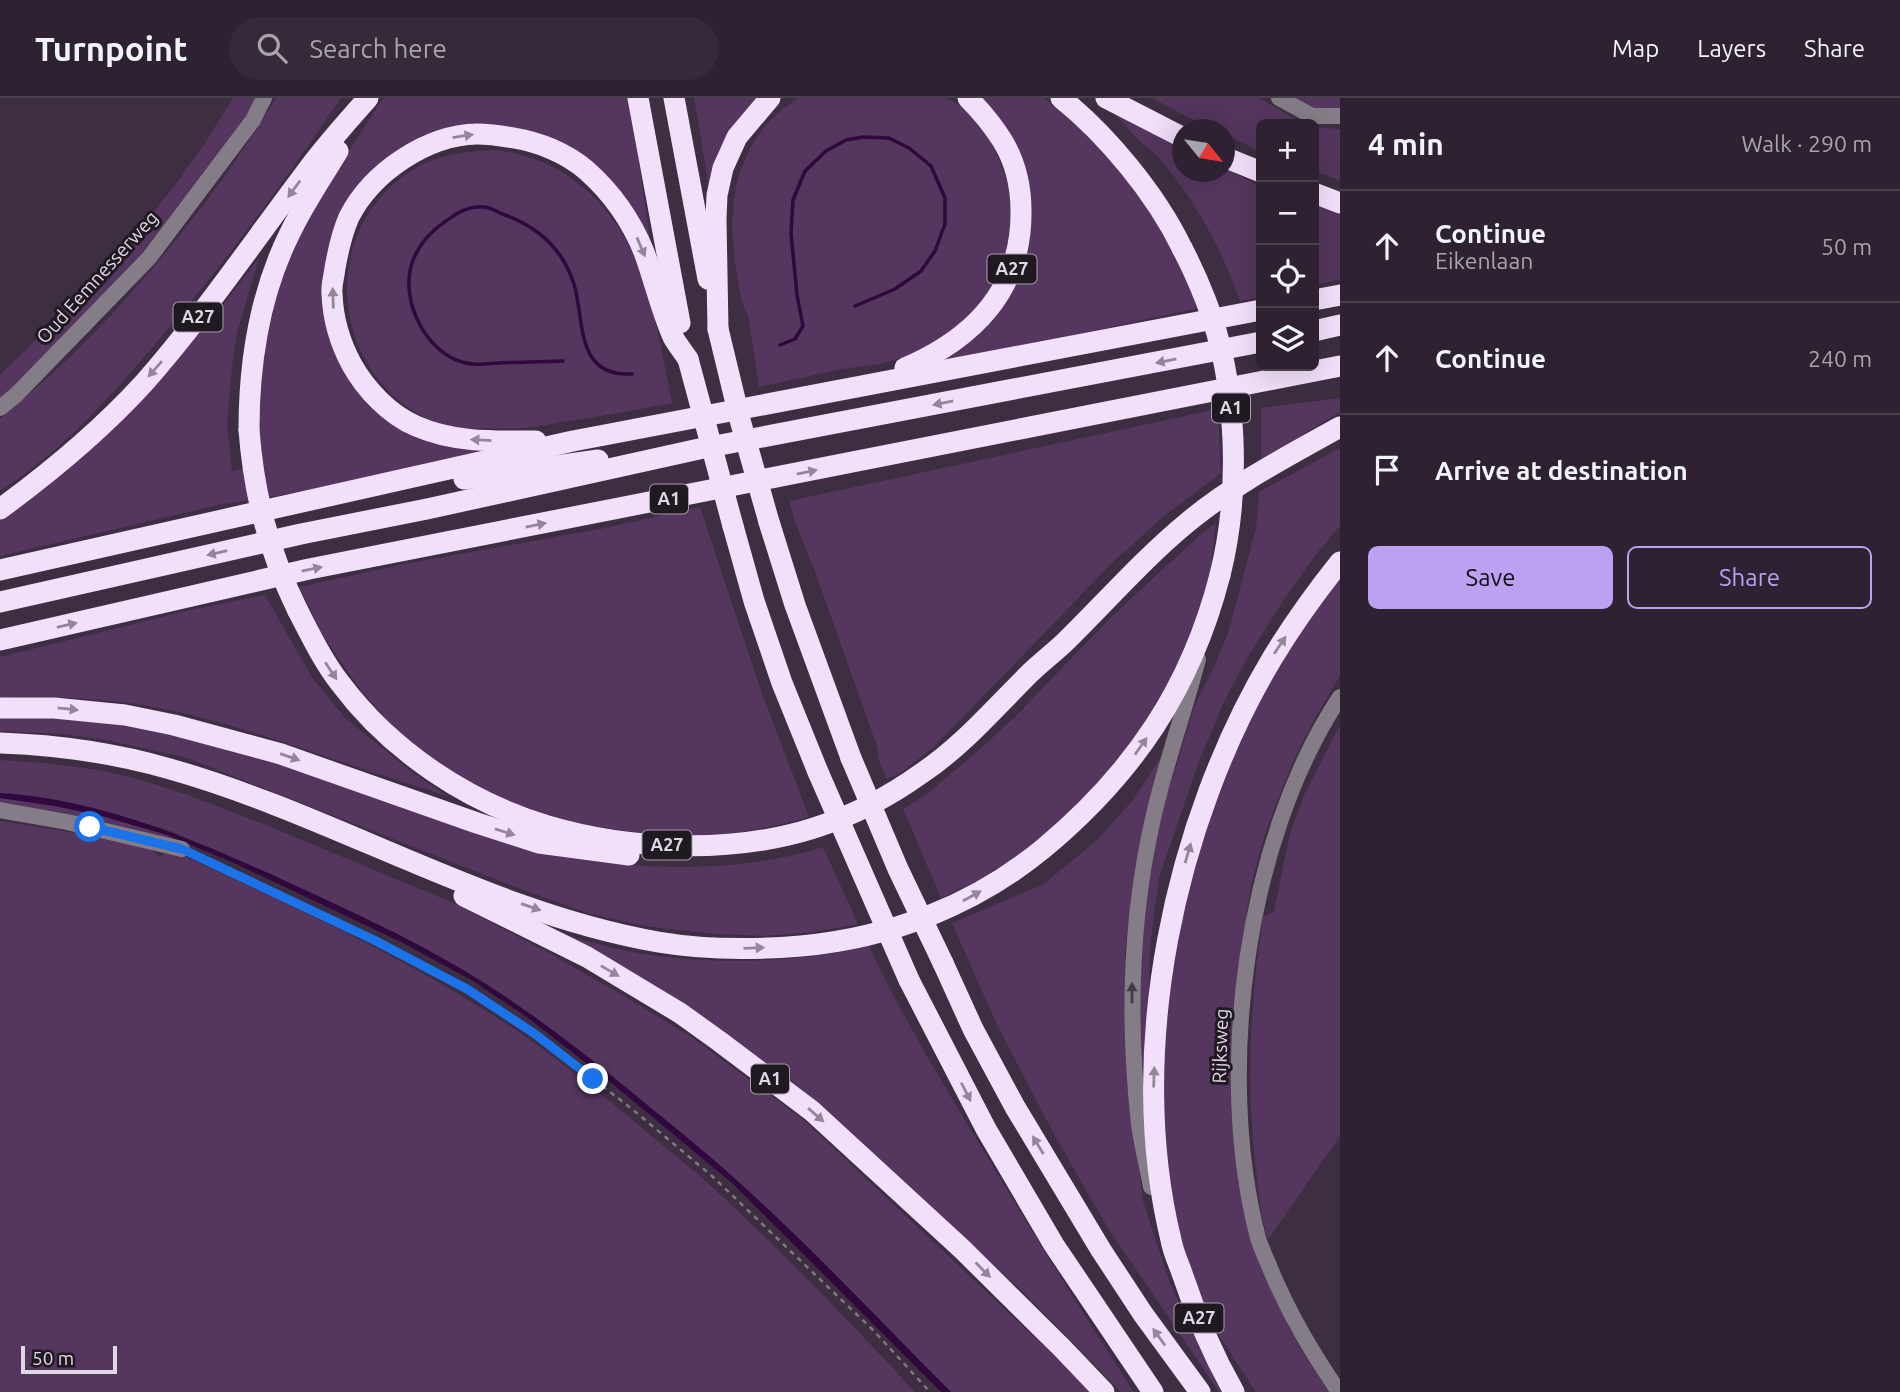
<!DOCTYPE html>
<meta charset="utf-8">
<style>
body{margin:0;font-family:Ubuntu,sans-serif;background:#362a3a;color:#f1f3f6}
.controls{position:absolute;right:21px;top:21px;display:grid;overflow:hidden;border-radius:10px;box-shadow:0 7px 28px #0002}
.controls button{width:63px;height:63px;display:grid;place-items:center;padding:0;border:0;border-bottom:2px solid #493f4d;background:#2e2232;color:#f1f3f6;font:35px sans-serif}
.compass{position:absolute;left:1172px;top:21px;width:63px;height:63px;border-radius:50%;background:#2e2232;box-shadow:0 7px 28px #0002;rotate:120deg}
.scale{position:absolute;left:21px;bottom:18px;width:96px;box-sizing:border-box;padding-left:7px;border:4px solid #e0d7e4;border-top:0;font-size:19px;line-height:24px;white-space:nowrap;color:#e0d7e4;-webkit-text-stroke:5px #201922;paint-order:stroke}
.stop{position:absolute;width:21px;height:21px;margin:-16px;border:5px solid #1a73e8;border-radius:50%;background:#fff}
.stop.end{background:#1a73e8;border-color:#fff;box-shadow:0 2px 7px #0008}
.list{margin:0;padding:0;list-style:none}
h2{display:flex;justify-content:space-between;align-items:center;height:91px;margin:0;padding:0 28px;font-size:30px}
h2 small{font-size:23px;font-weight:400;color:#a7a4ac}
.list li{display:grid;grid-template-columns:46px 1fr auto;gap:21px;align-items:center;box-sizing:border-box;height:112px;padding:0 28px;border-top:2px solid #493f4d}
.list b{display:block;font-size:26px;white-space:nowrap}
.list p{margin:0;font-size:23px;white-space:nowrap;color:#a7a4ac}
.list em{font-size:23px;font-style:normal;color:#a7a4ac}
.actions{display:flex;gap:14px;padding:21px 28px}
.actions a{flex:1;padding:16px 0;border:2px solid #bca0f2;border-radius:10px;text-align:center;font-size:24px;color:#bca0f2}
.actions .main{background:#bca0f2;color:#111}
.icon{flex:none;width:38px;height:38px;fill:none;stroke:currentColor;stroke-width:2;stroke-linecap:round;stroke-linejoin:round}
.map{position:relative;flex:none;width:1340px;height:1294px;overflow:hidden}
header{display:flex;align-items:center;gap:42px;box-sizing:border-box;height:98px;padding:0 35px;background:#2e2232;border-bottom:2px solid #493f4d}
header strong{font-size:33px}
nav{display:flex;gap:38px;margin-inline-start:auto;font-size:24px}
.search{width:490px;height:63px;background:#362a3a;display:flex;align-items:center;gap:18px;box-sizing:border-box;padding:0 24px;border-radius:38px;color:#a7a4ac;font-size:26px}
main{display:flex}
aside{flex:1;background:#2e2232}
.map>svg:first-child{display:block}
.green{fill:#54365e}
.water{fill:#30083d}
.lines{fill:none;stroke-linecap:round;stroke-linejoin:round}
.stream{stroke:#30083d;stroke-width:3.5}
.path{stroke:#827586;stroke-width:2.5;stroke-dasharray:5 5;stroke-linecap:butt}
.minor{stroke:#847c86;stroke-width:16}
.highway{stroke:#f2dffa;stroke-width:21}
.highway-bridge{stroke:#f2dffa;stroke-width:21}
.oneway{fill:#948699}
.oneway2{fill:#433c45}
.route{stroke:#1a73e8;stroke-width:9}
.labels{text-anchor:middle;stroke-width:6;stroke-linejoin:round;paint-order:stroke}
.shield{fill:#201922;stroke:#a69eaa;stroke-width:2}
.shield-label{font-size:18px;font-weight:bold;fill:#e0d7e4}
.street-label{font-size:19px;fill:#e0d7e4;stroke:#201922}
</style>
<header>
<strong>Turnpoint</strong>
<div class="search"><svg class="icon" aria-label="search" viewBox="0 0 24 24"><circle cx="10" cy="10" r="6"/><path d="M15 15l6 6"/></svg>Search here</div>
<nav><a>Map</a><a>Layers</a><a>Share</a></nav>
</header>
<main>
<div class="map">
<svg width="1340" height="1294" viewBox="0 0 1340 1294">
<rect width="100%" height="100%" fill="#3d2e42"/>
<!-- green -->
<g class="green">
<polygon points="233,0 259,0 191,99 120,185 0,305 0,277 65,213 135,136 172,91 203,48"/>
<path d="M276 0H341C282 87 220 172 151 251 106 304 59 355 0 393V321C24 300 49 279 72 257 147 183 222 90 276 0Z"/>
<polygon points="383,0 630,0 652,156 589,73 485,29 364,85 326,223 417,338 439,347 461,351 497,352 446,365 265,400 219,407 0,458 0,419 158,283 222,208 259,160 238,232 233,260 227,325 232,373 262,366 259,328 264,252 282,176 296,141 322,95"/>
<polygon points="694,0 760,0 713,114"/>
<path d="M798 0H947L966 11 992 43 1009 88 1012 116V135L1003 171 983 204 964 225 922 254 880 266 842 271 759 289 748 217C739 203 739 186 736 171 727 115 733 56 777 16 783 10 791 5 798 0Z"/>
<polygon points="982,0 1044,0 1073,24 1099,49 1158,118 1190,184 1198,210 1047,243 936,264 972,237 1029,123"/>
<polygon points="1152,0 1259,0 1304,26 1261,26 1261,54 1225,36 1224,32 1213,31 1206,29"/>
<polygon points="1291,0 1340,0 1340,15 1308,10"/>
<path d="M1115 16 1182 49V74H1224L1225 70 1261 89V199L1240 203C1222 152 1194 99 1157 58 1151 52 1144 47 1137 40 1129 33 1123 24 1115 16Z"/>
<polygon points="1314,29 1340,31 1340,82 1314,73"/>
<path d="M499 52C517 56 538 60 555 70 644 121 654 214 672 305 636 312 599 319 563 324 549 326 535 330 521 330 508 331 496 330 484 330 472 330 457 333 447 329 328 289 310 128 421 67 445 55 473 53 499 52Z"/>
<polygon points="1314,107 1340,114 1340,181 1314,187"/>
<polygon points="1340,300 1340,314 1261,362 1261,310"/>
<polygon points="1218,311 1221,375 1164,418 1113,464 933,650 900,675 887,681 878,660 878,651 814,471 795,424 789,403"/>
<polygon points="1340,350 1340,428 1317,455 1281,506 1249,557 1224,604 1198,666 1159,780 1150,849 1147,986 1141,986 1139,902 1140,844 1155,737 1194,609 1214,569 1229,532 1256,430 1259,394"/>
<path d="M700 409 763 598 809 719C765 732 719 739 673 738 646 737 618 731 592 728L586 730 513 710 415 652 363 595 343 567 322 536 299 489 404 466 600 431Z"/>
<polygon points="1216,425 1210,477 1188,549 1143,630 1091,696 1065,722 1011,762 974,785 941,800 903,711 927,696 977,654 1017,617 1109,521 1201,436"/>
<path d="M1340 469V578L1315 620 1292 666 1277 704 1264 739 1251 788 1244 831 1238 877 1252 1137C1268 1195 1295 1245 1329 1294H1256L1201 1210 1184 1170 1157 1001 1180 808 1236 640Z"/>
<path d="M265 497 312 579 345 620 412 674 449 699C421 689 392 681 363 671 290 647 219 620 143 607 96 600 48 598 0 600V559L190 512Z"/>
<path d="M0 617 73 618 199 639 617 766C685 772 757 770 823 749L858 826 813 834 765 838 715 836 652 829 621 823 587 815 510 787 187 660 106 642 63 636 0 633Z"/>
<path d="M1340 627V1038L1268 1142C1262 1123 1259 1100 1257 1079 1245 993 1250 905 1263 819L1274 813 1290 736 1305 695Z"/>
<polygon points="1167,650 1149,705 1135,771 1125,854 1129,988 1143,1103 1169,1182 1195,1240 1221,1294 1219,1294 1108,1130 1077,1077 1046,1021 996,925 952,825 1044,786 1096,743 1132,703"/>
<polygon points="0,662 45,665 99,672 135,680 185,696 266,727 456,806 551,856 624,898 690,938 804,1022 1044,1248 1090,1294 951,1294 816,1159 742,1087 607,974 486,886 260,772 168,732 67,704 0,695"/>
<polygon points="0,700 55,708 102,718 167,737 180,748 0,706"/>
<path d="M0 723 127 743 149 750 160 759 163 757 165 753 175 754C289 806 403 858 508 927 555 958 599 994 642 1030 670 1054 700 1076 726 1102 792 1164 854 1228 915 1294H0Z"/>
<path d="M534 823C554 831 573 840 594 845 663 865 750 867 822 857 837 855 853 851 869 848 903 921 946 991 988 1060 1035 1139 1084 1217 1134 1294H1121L1024 1195 823 1008 767 967Z"/>
</g>
<!-- water -->
<path class="water" d="M0 695C98 701 191 740 279 780 350 813 423 845 489 888 536 918 580 952 623 987 663 1020 704 1052 742 1087 815 1153 882 1225 951 1294H941L732 1085 603 978 524 917 473 883 401 844 323 807 234 765 167 737 102 718 55 708 0 700Z"/>
<g class="lines">
<!-- stream -->
<g class="stream">
<polyline points="780,247 795,241 803,228 797,197 791,135 793,102 805,73 826,53 846,42 863,39 889,40 909,50 931,68 945,100 945,126 935,153 921,173 895,191 855,208"/>
<path d="M563 263C541 264 520 264 498 265 488 265 476 268 466 265 423 256 394 192 417 154 423 142 435 130 446 123 456 115 471 107 485 109 492 110 499 115 505 117 538 129 563 152 574 186 585 224 575 279 632 276"/>
</g>
<!-- path -->
<polyline class="path" points="195,757 374,842 467,891 535,936 632,1011 712,1078 873,1232 930,1294"/>
<!-- minor -->
<g class="minor">
<polyline points="1279,0 1312,18 1340,18"/>
<polyline points="0,310 17,296 149,160 253,22 264,0"/>
<polyline points="0,712 67,724 182,751"/>
<path d="M1151 1089C1147 1068 1142 1047 1139 1026 1128 926 1130 824 1152 725 1164 669 1184 616 1198 561"/>
<path d="M1339 1294C1312 1255 1288 1214 1270 1170 1266 1160 1261 1150 1258 1140 1215 975 1245 742 1340 599"/>
</g>
<!-- highway -->
<g class="highway">
<polyline points="638,0 680,225"/>
<polyline points="674,0 708,181"/>
<path d="M1061 0C1107 37 1156 96 1182 150"/>
<polyline points="1106,0 1182,39"/>
<polyline points="1224,59 1261,74"/>
<polyline points="1314,95 1340,105"/>
<polyline points="1314,202 1340,197"/>
<polyline points="718,231 716,121 717,97 723,70 737,39 770,0"/>
<polyline points="1314,233 1340,227"/>
<path d="M905 270C973 241 1022 192 1021 113 1021 89 1015 63 1002 42 992 26 981 13 968 0"/>
<path d="M249 332C249 264 259 198 289 137 303 107 321 81 338 53"/>
<path d="M536 343C496 343 454 345 416 328 390 317 366 292 352 267 340 245 333 222 332 196 331 188 334 179 335 170 338 153 342 135 349 119 372 74 427 37 477 36 489 36 502 38 514 40 539 44 566 55 586 72 611 94 631 122 644 154 654 181 661 212 673 239 677 246 683 254 688 261"/>
<polyline points="464,381 598,362"/>
<path d="M0 411C52 373 101 332 144 285 203 218 253 144 306 74 325 48 347 24 368 0"/>
<polyline points="769,424 795,507 851,660"/>
<polyline points="733,428 754,503 782,585 818,674"/>
<polyline points="0,472 573,343 1261,212"/>
<polyline points="0,504 301,436 427,411 699,351 1261,244"/>
<path d="M298 513C311 538 323 563 340 585 391 653 467 704 548 728 630 752 732 756 814 730 852 718 890 698 922 675 961 649 993 612 1026 579 1038 567 1051 557 1064 545 1105 505 1143 461 1188 424 1234 386 1288 358 1340 329"/>
<polyline points="0,542 309,471 1340,268"/>
<polyline points="0,610 54,610 125,617 174,627 281,656 477,725 539,745 629,757"/>
<path d="M0 645C57 647 115 655 170 671 336 718 487 814 658 844 705 852 754 852 801 848 890 840 975 807 1044 750 1134 675 1191 590 1220 477"/>
<polyline points="464,798 587,859 680,915 719,943 812,1013 962,1151 1062,1250 1104,1294"/>
<polyline points="943,865 973,931 1015,1009 1101,1152 1143,1216 1200,1294"/>
<polyline points="909,882 986,1031 1054,1147 1153,1294"/>
<path d="M1234 1294C1213 1257 1196 1217 1183 1178 1179 1166 1173 1154 1171 1142 1125 954 1174 724 1273 559 1293 526 1316 494 1340 464"/>
</g>
<!-- highway-bridge -->
<g class="highway-bridge">
<path d="M1182 150C1191 167 1199 185 1206 203 1238 285 1241 393 1220 477"/>
<polyline points="718,231 740,322 769,424"/>
<polyline points="688,261 733,428"/>
<path d="M249 332C254 398 269 454 298 513"/>
<polyline points="851,660 898,771 943,865"/>
<polyline points="818,674 909,882"/>
</g>
</g>
<!-- one-way arrows -->
<defs><path id="oneway-solid" d="M-6-.8H1V-3.2L6.5 0L1 3.2V.8H-6Z" transform="scale(1.75)"/></defs>
<g class="oneway">
<use href="#oneway-solid" transform="translate(463 38) rotate(-9)"/>
<use href="#oneway-solid" transform="translate(294 91) rotate(126)"/>
<use href="#oneway-solid" transform="translate(641 149) rotate(67)"/>
<use href="#oneway-solid" transform="translate(333 200) rotate(-92)"/>
<use href="#oneway-solid" transform="translate(1166 263) rotate(169)"/>
<use href="#oneway-solid" transform="translate(155 271) rotate(131)"/>
<use href="#oneway-solid" transform="translate(943 305) rotate(169)"/>
<use href="#oneway-solid" transform="translate(481 342) rotate(-177)"/>
<use href="#oneway-solid" transform="translate(807 374) rotate(-11)"/>
<use href="#oneway-solid" transform="translate(536 427) rotate(-11)"/>
<use href="#oneway-solid" transform="translate(217 455) rotate(167)"/>
<use href="#oneway-solid" transform="translate(312 471) rotate(-12)"/>
<use href="#oneway-solid" transform="translate(67 527) rotate(-13)"/>
<use href="#oneway-solid" transform="translate(1280 547) rotate(-56)"/>
<use href="#oneway-solid" transform="translate(331 573) rotate(56)"/>
<use href="#oneway-solid" transform="translate(68 611) rotate(6)"/>
<use href="#oneway-solid" transform="translate(1141 648) rotate(-55)"/>
<use href="#oneway-solid" transform="translate(290 659) rotate(19)"/>
<use href="#oneway-solid" transform="translate(505 734) rotate(17)"/>
<use href="#oneway-solid" transform="translate(1188 755) rotate(-74)"/>
<use href="#oneway-solid" transform="translate(972 798) rotate(-29)"/>
<use href="#oneway-solid" transform="translate(531 809) rotate(19)"/>
<use href="#oneway-solid" transform="translate(754 850) rotate(-2)"/>
<use href="#oneway-solid" transform="translate(610 873) rotate(30)"/>
<use href="#oneway-solid" transform="translate(1154 979) rotate(-88)"/>
<use href="#oneway-solid" transform="translate(966 994) rotate(63)"/>
<use href="#oneway-solid" transform="translate(816 1017) rotate(41)"/>
<use href="#oneway-solid" transform="translate(1038 1047) rotate(-121)"/>
<use href="#oneway-solid" transform="translate(983 1172) rotate(45)"/>
<use href="#oneway-solid" transform="translate(1159 1239) rotate(-126)"/>
</g>
<use class="oneway2" href="#oneway-solid" transform="translate(1132 895) rotate(-90)"/>
<g class="lines">
<!-- route -->
<polyline class="route" points="90,729 182,751 374,842 467,891 535,936 593,981"/>
</g>
<g class="labels">
<!-- shield labels -->
<g class="shield">
<rect x="987.5" y="156.5" width="49" height="29" rx="5"/>
<rect x="173.5" y="204.5" width="49" height="29" rx="5"/>
<rect x="1212" y="295.5" width="38" height="29" rx="5"/>
<rect x="650" y="386.5" width="38" height="29" rx="5"/>
<rect x="642.5" y="732.5" width="49" height="29" rx="5"/>
<rect x="751" y="966.5" width="38" height="29" rx="5"/>
<rect x="1174.5" y="1205.5" width="49" height="29" rx="5"/>
</g>
<g class="shield-label">
<text x="1012" y="177">A27</text>
<text x="198" y="225">A27</text>
<text x="1231" y="316">A1</text>
<text x="669" y="407">A1</text>
<text x="667" y="753">A27</text>
<text x="770" y="987">A1</text>
<text x="1199" y="1226">A27</text>
</g>
<!-- street labels -->
<g class="street-label">
<text transform="translate(97 179) rotate(-48)" y="7">Oud Eemnesserweg</text>
<text transform="translate(1220 948) rotate(-88)" y="7">Rijksweg</text>
</g>
</g>
</svg>
<div class="controls">
<button>+</button>
<button>−</button>
<button><svg class="icon" aria-label="locate" viewBox="0 0 24 24"><circle cx="12" cy="12" r="6"/><path d="M12 2v4M12 18v4M2 12h4M18 12h4"/></svg></button>
<button><svg class="icon" aria-label="layers" viewBox="0 0 24 24"><path d="M12 4l9 5-9 5-9-5zM3 14l9 5 9-5"/></svg></button>
</div>
<svg class="compass" viewBox="-18 -18 36 36"><path d="M0-13l5 13h-10z" fill="#e53935"/><path d="M0 13l5-13h-10z" fill="#a7a4ac"/></svg>
<div class="scale">50 m</div>
<div class="stop" style="left:90px;top:729px"></div>
<div class="stop end" style="left:593px;top:981px"></div>
</div>
<aside>
<h2>4 min<small>Walk · 290 m</small></h2>
<ul class="list">
<li><svg class="icon" aria-label="ahead" viewBox="0 0 24 24"><path d="M12 20V5M6 11l6-6 6 6"/></svg><div><b>Continue</b><p>Eikenlaan</p></div><em>50 m</em></li>
<li><svg class="icon" aria-label="ahead" viewBox="0 0 24 24"><path d="M12 20V5M6 11l6-6 6 6"/></svg><div><b>Continue</b></div><em>240 m</em></li>
<li><svg class="icon" aria-label="arrive" viewBox="0 0 24 24"><path d="M6 21V4h12l-3 4 3 4H6"/></svg><div><b>Arrive at destination</b></div></li>
</ul>
<div class="actions"><a class="main">Save</a><a>Share</a></div>
</aside>
</main>
